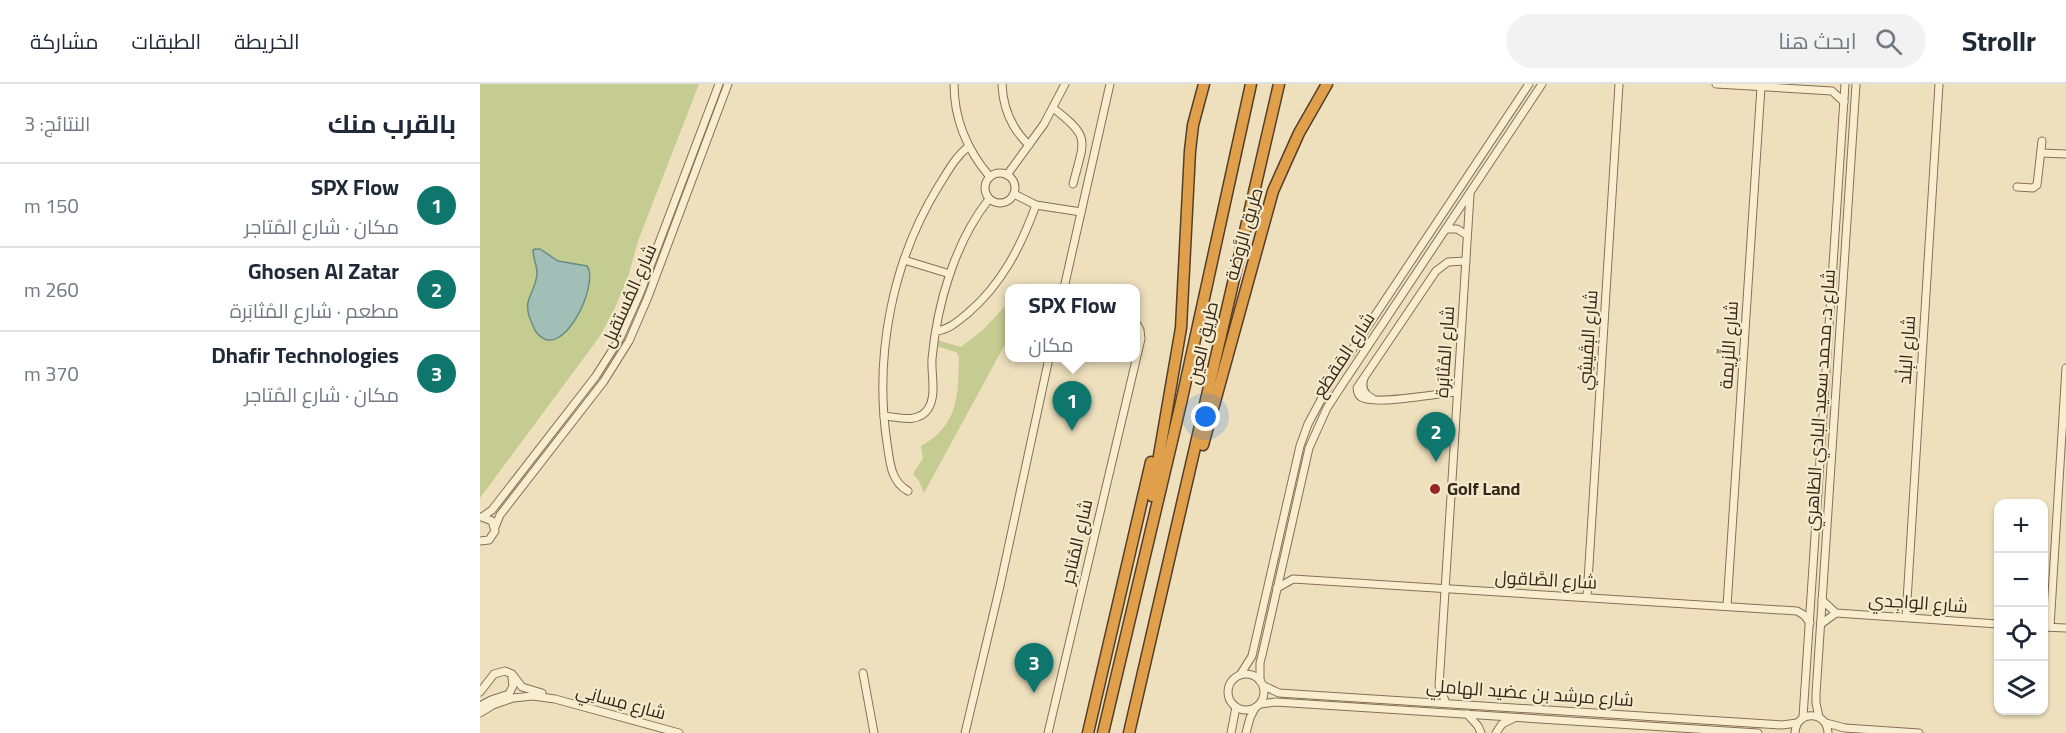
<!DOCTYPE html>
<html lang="ar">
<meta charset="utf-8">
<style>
body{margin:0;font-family:Georgia,Cairo,serif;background:#f2f2f3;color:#1f2937;direction:rtl}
.controls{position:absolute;right:18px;bottom:18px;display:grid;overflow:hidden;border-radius:12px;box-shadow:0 2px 4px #0004}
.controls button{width:54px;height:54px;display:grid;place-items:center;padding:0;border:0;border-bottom:2px solid #e0e1e3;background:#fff;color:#1f2937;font:30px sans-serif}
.you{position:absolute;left:726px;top:333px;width:21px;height:21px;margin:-15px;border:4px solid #fff;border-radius:50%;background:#1a73e8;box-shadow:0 0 0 9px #1a73e833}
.badge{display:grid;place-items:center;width:39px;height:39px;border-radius:50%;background:#0f766e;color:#fff;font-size:20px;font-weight:700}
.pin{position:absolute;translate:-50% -50px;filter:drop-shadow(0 2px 3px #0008)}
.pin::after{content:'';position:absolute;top:32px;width:21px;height:18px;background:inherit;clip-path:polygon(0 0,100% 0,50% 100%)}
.popup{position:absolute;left:525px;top:200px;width:135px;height:78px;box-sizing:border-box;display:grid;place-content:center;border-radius:12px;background:#fff;filter:drop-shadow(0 2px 4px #0005);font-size:20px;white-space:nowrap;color:#747a83}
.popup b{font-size:22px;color:#1f2937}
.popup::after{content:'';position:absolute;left:50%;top:100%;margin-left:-12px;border:12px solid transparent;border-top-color:#fff}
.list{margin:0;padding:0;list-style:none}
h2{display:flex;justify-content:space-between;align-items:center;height:78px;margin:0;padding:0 24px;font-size:26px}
h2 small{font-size:20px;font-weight:400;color:#747a83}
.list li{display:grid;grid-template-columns:39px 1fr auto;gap:18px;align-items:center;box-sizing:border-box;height:84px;padding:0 24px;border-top:2px solid #e0e1e3}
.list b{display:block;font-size:22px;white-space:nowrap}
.list p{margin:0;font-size:20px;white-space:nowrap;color:#747a83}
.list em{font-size:20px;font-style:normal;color:#747a83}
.icon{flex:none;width:33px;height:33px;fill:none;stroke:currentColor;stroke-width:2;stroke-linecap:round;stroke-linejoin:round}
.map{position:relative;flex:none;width:1586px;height:649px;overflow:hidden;direction:ltr}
header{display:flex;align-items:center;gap:36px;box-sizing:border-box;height:84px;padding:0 30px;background:#fff;border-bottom:2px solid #e0e1e3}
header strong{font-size:28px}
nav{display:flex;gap:33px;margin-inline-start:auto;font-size:21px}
.search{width:420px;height:54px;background:#f2f2f3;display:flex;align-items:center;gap:15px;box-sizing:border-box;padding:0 21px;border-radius:33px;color:#747a83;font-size:22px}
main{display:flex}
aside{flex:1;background:#fff}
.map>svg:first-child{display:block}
.green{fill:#c4cc91}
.water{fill:#a1bfb6;stroke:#688d84;stroke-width:1.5}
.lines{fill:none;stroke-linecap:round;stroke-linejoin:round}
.minor-casing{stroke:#867056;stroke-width:9}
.highway-casing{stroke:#533e2b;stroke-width:13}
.minor{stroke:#f9edd0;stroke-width:7}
.highway{stroke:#e0a04b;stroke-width:10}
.poi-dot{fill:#962625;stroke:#f5eacc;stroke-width:2}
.labels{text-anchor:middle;stroke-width:4.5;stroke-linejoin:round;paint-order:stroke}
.street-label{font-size:18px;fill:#35281b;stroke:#f5eacc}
.poi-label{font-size:18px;font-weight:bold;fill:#35281b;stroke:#f5eacc;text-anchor:start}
</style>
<header>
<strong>Strollr</strong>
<div class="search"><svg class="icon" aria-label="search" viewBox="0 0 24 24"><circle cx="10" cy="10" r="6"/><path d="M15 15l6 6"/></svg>ابحث هنا</div>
<nav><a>الخريطة</a><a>الطبقات</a><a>مشاركة</a></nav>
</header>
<main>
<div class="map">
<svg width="1586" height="649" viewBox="0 0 1586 649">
<rect width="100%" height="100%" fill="#eee0bd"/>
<!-- green -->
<g class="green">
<polygon points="0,0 219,0 158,157 148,193 134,226 120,252 0,414"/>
<path d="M529 218V253L444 409 439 397 433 390 443 374 441 362C479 341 478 311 479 273L476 268 456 262 457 256 481 263 503 246Z"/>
</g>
<!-- water -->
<path class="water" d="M55 165H60L78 177 107 182C120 200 82 280 57 249 54 246 53 241 51 237 41 214 56 210 57 189 57 181 53 174 53 166Z"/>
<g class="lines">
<!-- minor casing -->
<g class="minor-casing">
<g id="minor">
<path d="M474 0C474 36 487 66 510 93"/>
<path d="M522 0C523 24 532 45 549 61"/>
<polyline points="1236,0 1352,7 1364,18"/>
<path d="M573 24C612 54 604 56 593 100"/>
<polyline points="1561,69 1586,70"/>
<circle cx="520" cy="104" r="15"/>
<polyline points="527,91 564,40 585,0"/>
<polyline points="1537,103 1553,104 1557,101 1562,57"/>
<polyline points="534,110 556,121 601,128"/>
<polyline points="966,145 977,145 987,151"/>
<polyline points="424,176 470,190"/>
<polyline points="584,204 630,0"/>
<path d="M456 247C469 246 478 237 488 229 522 200 541 162 556 121"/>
<path d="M884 294C881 303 883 310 892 314"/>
<path d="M977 308C960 309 893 322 881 313 877 310 878 308 877 304L956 187 968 178 986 177"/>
<path d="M404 332C418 333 438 340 448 325 457 311 451 291 452 275 457 220 475 158 509 115"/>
<path d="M428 407C410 397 410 377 407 359 394 272 412 178 458 103 467 89 475 73 488 63"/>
<polyline points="2,433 12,426 116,292 140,254 160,209 239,0"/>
<polyline points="15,443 20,431 124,297 149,257 168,213 248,0"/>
<polyline points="0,457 9,456 15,447 12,437 2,433"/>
<polyline points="797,504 813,495 1317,527 1324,531 1330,539"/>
<polyline points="1107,513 1139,0"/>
<polyline points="1342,516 1356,529 1518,540"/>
<polyline points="1247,522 1281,3"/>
<polyline points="1426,533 1459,0"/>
<polyline points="1341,540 1356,529"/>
<polyline points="1564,543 1586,544"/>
<polyline points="1570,543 1586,284"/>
<polyline points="383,589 394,649"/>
<circle cx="766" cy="608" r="18"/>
<polyline points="760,591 772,572 820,362 828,340 850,299 1049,0"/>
<polyline points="780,597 780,579 783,567 829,364 847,324 860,304 1062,0"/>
<polyline points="784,602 799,609 1302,641 1317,639"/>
<polyline points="0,608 14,590 25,587 32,590 42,603 62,609"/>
<polyline points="966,619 959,602 990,111"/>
<polyline points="780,620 796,618 1278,649"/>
<polyline points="0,622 11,616 29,610 33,602 32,594"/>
<polyline points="0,629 13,621 33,614 53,612 75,615 199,649"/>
<polyline points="987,630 998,642 1001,649"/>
<polyline points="1323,633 1365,0"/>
<polyline points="1339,633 1336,619 1336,610 1376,0"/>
<polyline points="1346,639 1365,644 1439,649"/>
<polyline points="485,649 520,502 569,274"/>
<polyline points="568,649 661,255 660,246 655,237"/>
<polyline points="751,649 756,623"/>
<polyline points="766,649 770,634 775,624"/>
<polyline points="1016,649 1022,640 1034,634"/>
<path d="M1315 649C1316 626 1347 626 1348 649"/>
</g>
</g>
<!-- highway casing -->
<g class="highway-casing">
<g id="highway">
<polyline points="723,361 793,107 819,49 847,0"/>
<polyline points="672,412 701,244 710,67 713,41 724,0"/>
<polyline points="608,649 671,378"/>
<polyline points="623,649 701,319 771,0"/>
<polyline points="649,649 799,0"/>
</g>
</g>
<!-- minor -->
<use href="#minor" class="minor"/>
<!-- highway -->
<use href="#highway" class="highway"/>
</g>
<!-- markers -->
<circle class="poi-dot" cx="955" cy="405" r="6"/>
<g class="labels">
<!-- street labels -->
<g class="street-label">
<text transform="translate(764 150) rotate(-74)" y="6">طريق الرَّوضة</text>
<text transform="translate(149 212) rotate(-66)" y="6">شارع المُستقبل</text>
<text transform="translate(1108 256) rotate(-86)" y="6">شارع البِقَيشِي</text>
<text transform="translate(723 259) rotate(-77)" y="6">طريق العين</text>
<text transform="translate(1249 261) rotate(-86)" y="6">شارع اللِّزِيمة</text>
<text transform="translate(1427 266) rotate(-86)" y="6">شارع البِلْد</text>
<text transform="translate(965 268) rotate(-86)" y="6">شارع المُثابَرة</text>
<text transform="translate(864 271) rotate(-57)" y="6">شارع المَقطَع</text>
<text transform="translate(1340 316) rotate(-86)" y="6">شارع د. محمد سعيد البادي الظاهري</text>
<text transform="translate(597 458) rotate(-77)" y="6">شارع المُتاجر</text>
<text transform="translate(1066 496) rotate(3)" y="6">شارع الصَّاقول</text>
<text transform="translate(1438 519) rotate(4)" y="6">شارع الواجِدي</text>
<text transform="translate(1050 609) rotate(4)" y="6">شارع مرشد بن عضيد الهاملي</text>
<text transform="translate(141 618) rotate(15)" y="6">شارع مِسانِي</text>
</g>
<!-- poi labels -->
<g class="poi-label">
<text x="967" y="411">Golf Land</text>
</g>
</g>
</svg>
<div class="controls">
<button>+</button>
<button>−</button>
<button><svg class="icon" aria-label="locate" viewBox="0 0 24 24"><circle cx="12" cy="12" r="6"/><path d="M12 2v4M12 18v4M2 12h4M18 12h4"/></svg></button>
<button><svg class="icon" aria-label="layers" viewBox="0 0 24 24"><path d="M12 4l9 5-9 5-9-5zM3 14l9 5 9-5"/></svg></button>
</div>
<div class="you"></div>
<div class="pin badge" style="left:592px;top:347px">1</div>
<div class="popup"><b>SPX Flow</b>مكان</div>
<div class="pin badge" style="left:956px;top:378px">2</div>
<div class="pin badge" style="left:554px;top:609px">3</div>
</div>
<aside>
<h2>بالقرب منك<small>النتائج: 3</small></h2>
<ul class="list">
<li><span class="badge">1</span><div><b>SPX Flow</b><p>مكان · شارع المُتاجر</p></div><em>150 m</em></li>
<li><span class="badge">2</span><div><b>Ghosen Al Zatar</b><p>مطعم · شارع المُثابَرة</p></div><em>260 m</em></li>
<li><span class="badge">3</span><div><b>Dhafir Technologies</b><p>مكان · شارع المُتاجر</p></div><em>370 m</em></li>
</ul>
</aside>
</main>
